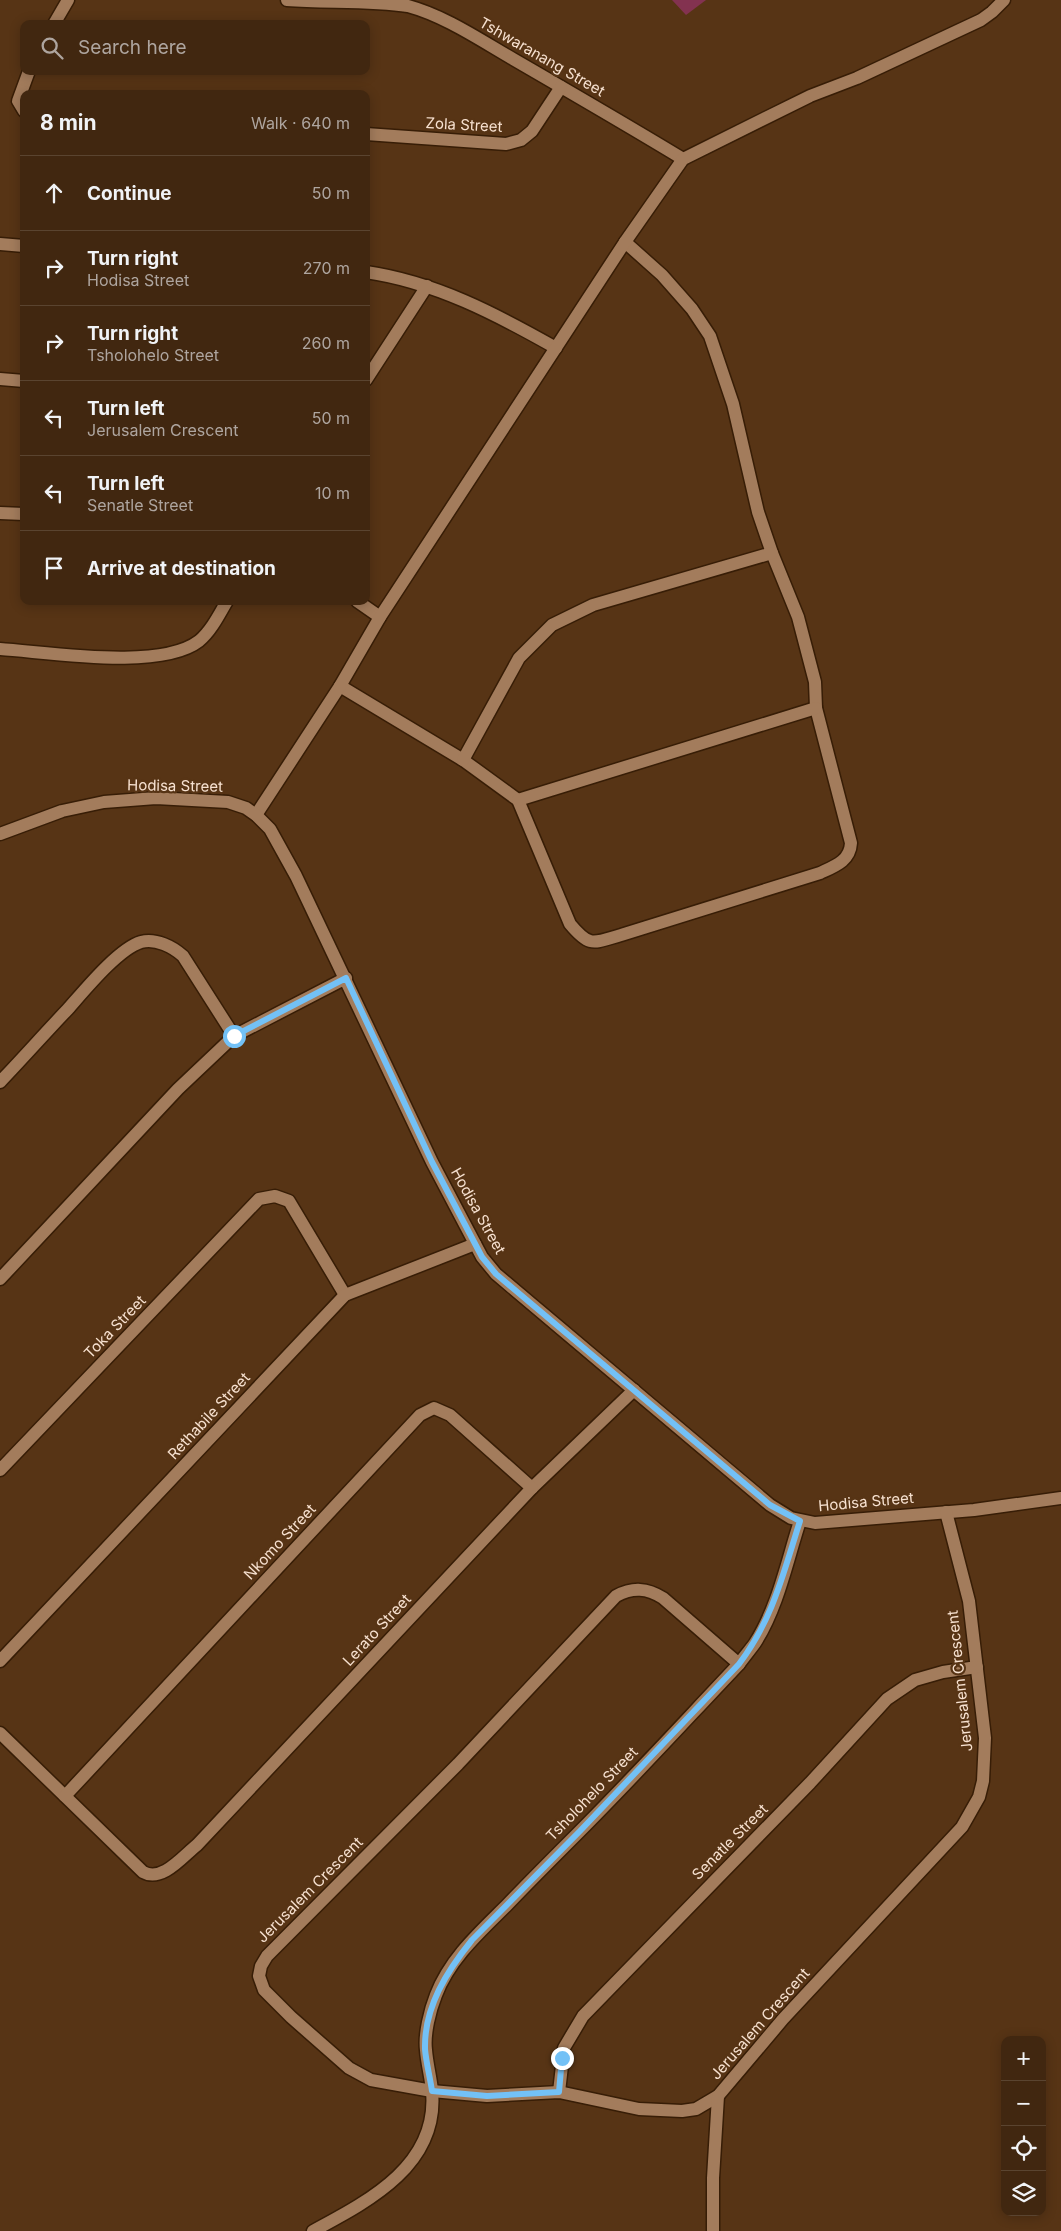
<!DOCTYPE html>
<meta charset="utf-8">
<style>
body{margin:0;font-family:Inter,sans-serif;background:#4c331e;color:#f1f3f6}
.controls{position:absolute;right:15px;bottom:15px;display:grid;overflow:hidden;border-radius:10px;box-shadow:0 2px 12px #0003}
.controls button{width:45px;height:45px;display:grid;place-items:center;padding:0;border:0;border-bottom:1px solid #5a4430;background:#412710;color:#f1f3f6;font:25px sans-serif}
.stop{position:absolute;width:15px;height:15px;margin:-11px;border:4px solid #73c1f6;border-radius:50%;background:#fff}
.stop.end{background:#73c1f6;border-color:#fff;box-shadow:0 1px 5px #0008}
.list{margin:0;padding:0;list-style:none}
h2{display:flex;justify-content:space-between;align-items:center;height:65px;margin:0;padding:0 20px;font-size:21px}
h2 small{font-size:16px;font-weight:400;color:#aea59f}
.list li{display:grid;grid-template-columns:32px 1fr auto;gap:15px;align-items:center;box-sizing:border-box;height:75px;padding:0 20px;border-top:1px solid #5a4430}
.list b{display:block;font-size:19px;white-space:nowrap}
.list p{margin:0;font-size:16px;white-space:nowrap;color:#aea59f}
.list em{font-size:16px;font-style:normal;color:#aea59f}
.icon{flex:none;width:28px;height:28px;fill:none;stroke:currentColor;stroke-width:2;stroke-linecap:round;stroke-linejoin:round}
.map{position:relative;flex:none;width:1061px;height:2231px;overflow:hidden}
.search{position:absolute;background:#412710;box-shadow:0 2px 12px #0003;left:20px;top:20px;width:350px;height:55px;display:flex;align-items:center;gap:12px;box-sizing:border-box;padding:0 18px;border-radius:10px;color:#aea59f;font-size:19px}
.panel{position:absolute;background:#412710;box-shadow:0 2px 12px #0003;left:20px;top:90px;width:350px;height:515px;border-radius:10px}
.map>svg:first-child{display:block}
.green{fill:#833250}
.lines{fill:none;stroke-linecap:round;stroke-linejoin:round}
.minor-casing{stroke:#371d06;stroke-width:15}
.minor{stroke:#a37c5c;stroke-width:12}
.route{stroke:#73c1f6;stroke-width:6}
.labels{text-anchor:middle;stroke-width:4.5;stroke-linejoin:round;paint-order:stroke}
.street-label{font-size:15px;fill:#f7e1d0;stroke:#573415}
</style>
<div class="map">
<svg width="1061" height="2231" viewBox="0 0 1061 2231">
<rect width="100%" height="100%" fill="#573415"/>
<!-- green -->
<polygon class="green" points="672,0 706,0 686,15"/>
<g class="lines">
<!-- minor casing -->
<g class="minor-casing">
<g id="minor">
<path d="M287 0C326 3 370 0 408 6 445 16 480 40 513 59 570 92 627 125 683 159"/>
<polyline points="54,24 68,0"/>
<polyline points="24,111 18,101 29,71"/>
<polyline points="366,134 506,144 521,140 532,131 561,87"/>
<polyline points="0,244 24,246"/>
<path d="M366 272C435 282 496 314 556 348"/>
<polyline points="0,379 24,381"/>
<polyline points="366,380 427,286"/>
<polyline points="0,513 24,514"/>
<polyline points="357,601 380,617"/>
<path d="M0 649C48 652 160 671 199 641 211 631 219 615 227 601"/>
<path d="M340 686 463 760 518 800 570 924C590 948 593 943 621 935L820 873C835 866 850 861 851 843L816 708 815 682 798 617 772 553 758 512 733 404 710 336 692 309 662 275 625 242"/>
<polyline points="463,760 519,658 552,625 593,605 772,553"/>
<polyline points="518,800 816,708"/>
<polyline points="256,815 340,686 380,617 625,242 683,159 810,96 857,78 981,20 992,12 1004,0"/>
<polyline points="0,834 62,811 104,802 156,798 228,802 246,808 256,815 270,829 296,876 432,1162 482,1257 496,1274 770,1505 791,1518 815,1523 974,1510 1061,1498"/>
<path d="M0 1082C23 1058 45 1033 68 1009 84 991 118 949 141 942 156 938 173 947 183 956L234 1036"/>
<polyline points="0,1279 178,1089 234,1036 346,978"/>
<polyline points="0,1470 259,1199 275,1196 289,1201 345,1295"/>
<polyline points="0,1661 345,1295 475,1244"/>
<path d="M739 1664 663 1598C647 1588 633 1587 616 1596L458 1764 267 1956 261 1966 259 1976 264 1990 291 2017 349 2068 371 2080 432 2091 487 2096 559 2092 639 2109 682 2111 696 2109 718 2096 783 2019 962 1827 979 1797 983 1781 985 1738 969 1601 946 1512"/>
<path d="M0 1733 143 1872C162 1883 183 1856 197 1845L532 1488 634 1390"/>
<polyline points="65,1796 420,1415 434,1408 450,1415 532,1488"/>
<polyline points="559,2092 564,2048 583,2016 810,1783 887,1699 915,1680 943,1672 977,1667"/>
<path d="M313 2231C369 2201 439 2165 432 2091 431 2078 427 2064 426 2050 424 2034 430 2010 436 1995 450 1958 481 1931 508 1904 531 1880 554 1857 577 1834 632 1779 685 1721 739 1664 744 1657 750 1650 755 1643 778 1607 787 1561 800 1521"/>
<polyline points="713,2231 713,2178 718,2096"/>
</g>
</g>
<!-- minor -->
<use href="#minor" class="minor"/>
</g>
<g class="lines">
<!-- route -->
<path class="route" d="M234 1036 346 978 432 1162 482 1257 496 1274 770 1505 800 1521C783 1574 773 1619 739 1664L580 1831 472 1940C447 1971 424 2007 425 2049 426 2062 430 2077 432 2091L487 2096 559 2092 562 2058"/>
</g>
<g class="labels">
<!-- street labels -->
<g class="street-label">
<text transform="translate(542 57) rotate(30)" y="5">Tshwaranang Street</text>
<text transform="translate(464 125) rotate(3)" y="5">Zola Street</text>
<text transform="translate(175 786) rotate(1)" y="5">Hodisa Street</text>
<text transform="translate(478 1211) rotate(61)" y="5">Hodisa Street</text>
<text transform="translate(115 1327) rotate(-46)" y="5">Toka Street</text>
<text transform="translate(209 1416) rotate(-47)" y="5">Rethabile Street</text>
<text transform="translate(866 1502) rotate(-5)" y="5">Hodisa Street</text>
<text transform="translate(280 1542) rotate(-47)" y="5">Nkomo Street</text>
<text transform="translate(377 1630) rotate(-47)" y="5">Lerato Street</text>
<text transform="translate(960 1681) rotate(-96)" y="5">Jerusalem Crescent</text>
<text transform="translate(592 1794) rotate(-46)" y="5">Tsholohelo Street</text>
<text transform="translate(730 1842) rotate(-45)" y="5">Senatle Street</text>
<text transform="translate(310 1890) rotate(-45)" y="5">Jerusalem Crescent</text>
<text transform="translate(760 2024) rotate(-49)" y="5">Jerusalem Crescent</text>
</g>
</g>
</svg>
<div class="controls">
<button>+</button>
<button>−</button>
<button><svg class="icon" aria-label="locate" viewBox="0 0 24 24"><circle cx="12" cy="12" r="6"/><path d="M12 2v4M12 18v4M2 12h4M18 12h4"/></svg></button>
<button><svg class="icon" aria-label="layers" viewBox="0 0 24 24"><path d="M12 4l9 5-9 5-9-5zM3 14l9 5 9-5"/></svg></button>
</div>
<div class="stop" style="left:234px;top:1036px"></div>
<div class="stop end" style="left:562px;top:2058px"></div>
<div class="search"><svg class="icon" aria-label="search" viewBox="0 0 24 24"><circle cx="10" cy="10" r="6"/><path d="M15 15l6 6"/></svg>Search here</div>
<section class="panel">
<h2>8 min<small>Walk · 640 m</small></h2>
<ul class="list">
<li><svg class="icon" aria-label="ahead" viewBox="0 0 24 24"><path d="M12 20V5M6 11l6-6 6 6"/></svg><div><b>Continue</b></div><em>50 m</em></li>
<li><svg class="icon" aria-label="right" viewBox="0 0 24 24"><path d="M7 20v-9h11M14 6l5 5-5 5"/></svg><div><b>Turn right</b><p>Hodisa Street</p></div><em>270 m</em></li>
<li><svg class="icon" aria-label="right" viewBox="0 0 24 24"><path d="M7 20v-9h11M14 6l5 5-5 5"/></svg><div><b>Turn right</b><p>Tsholohelo Street</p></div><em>260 m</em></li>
<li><svg class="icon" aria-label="left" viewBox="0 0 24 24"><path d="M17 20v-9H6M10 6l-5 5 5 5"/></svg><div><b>Turn left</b><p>Jerusalem Crescent</p></div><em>50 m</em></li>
<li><svg class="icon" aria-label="left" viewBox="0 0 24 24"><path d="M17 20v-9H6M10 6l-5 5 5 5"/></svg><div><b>Turn left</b><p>Senatle Street</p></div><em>10 m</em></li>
<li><svg class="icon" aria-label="arrive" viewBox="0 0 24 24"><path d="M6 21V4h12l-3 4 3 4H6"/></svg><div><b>Arrive at destination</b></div></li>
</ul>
</section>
</div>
